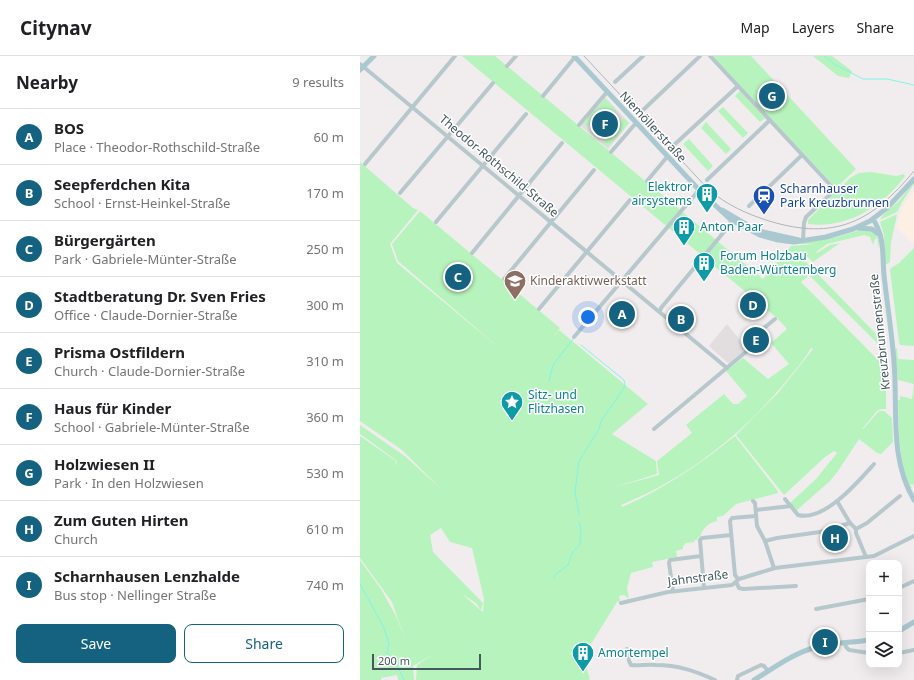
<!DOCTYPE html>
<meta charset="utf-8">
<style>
body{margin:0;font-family:"Noto Sans",sans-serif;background:#f6f6f6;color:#202124}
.controls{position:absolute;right:12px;bottom:12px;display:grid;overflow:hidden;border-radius:8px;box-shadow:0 4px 16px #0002}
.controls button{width:36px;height:36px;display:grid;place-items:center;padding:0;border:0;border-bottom:1px solid #e0e0e0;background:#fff;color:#202124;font:20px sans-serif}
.scale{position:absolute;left:12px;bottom:10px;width:109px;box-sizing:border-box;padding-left:4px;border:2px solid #44585d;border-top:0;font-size:11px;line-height:14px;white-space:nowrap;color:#44585d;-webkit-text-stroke:3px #fff;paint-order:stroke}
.you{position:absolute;left:228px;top:261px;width:14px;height:14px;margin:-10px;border:3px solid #fff;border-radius:50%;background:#1a73e8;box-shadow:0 0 0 6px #1a73e833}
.badge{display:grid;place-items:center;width:26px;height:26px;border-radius:50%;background:#146280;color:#fff;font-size:13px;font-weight:700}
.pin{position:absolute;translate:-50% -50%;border:2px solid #fff;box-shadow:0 1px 4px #0006}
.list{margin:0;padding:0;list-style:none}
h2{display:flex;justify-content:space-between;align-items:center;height:52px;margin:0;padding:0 16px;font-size:17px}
h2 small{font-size:13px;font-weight:400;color:#757577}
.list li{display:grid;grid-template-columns:26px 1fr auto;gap:12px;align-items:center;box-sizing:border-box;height:56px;padding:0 16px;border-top:1px solid #e0e0e0}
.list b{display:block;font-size:15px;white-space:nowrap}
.list p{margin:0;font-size:13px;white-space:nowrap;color:#757577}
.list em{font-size:13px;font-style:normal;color:#757577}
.actions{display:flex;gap:8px;padding:12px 16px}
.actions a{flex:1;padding:9px 0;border:1px solid #146280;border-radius:8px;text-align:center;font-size:14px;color:#146280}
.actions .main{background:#146280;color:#fff}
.icon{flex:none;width:22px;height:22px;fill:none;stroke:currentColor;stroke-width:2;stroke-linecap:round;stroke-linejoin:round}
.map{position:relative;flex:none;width:554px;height:624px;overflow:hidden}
header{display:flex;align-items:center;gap:24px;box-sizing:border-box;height:56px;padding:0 20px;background:#fff;border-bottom:1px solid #e0e0e0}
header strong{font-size:19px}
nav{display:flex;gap:22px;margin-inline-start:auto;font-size:14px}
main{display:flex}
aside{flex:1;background:#fff}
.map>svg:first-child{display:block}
.commercial{fill:#feefe4}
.education{fill:#e2dee0}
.green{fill:#b7f3bc;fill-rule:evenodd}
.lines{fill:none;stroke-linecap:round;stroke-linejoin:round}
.stream{stroke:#7ff5eb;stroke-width:1}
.minor{stroke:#b7c8cd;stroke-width:4}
.major{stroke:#aac8d0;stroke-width:5}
.tram{stroke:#afb6b9;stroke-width:1}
.labels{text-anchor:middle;stroke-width:3;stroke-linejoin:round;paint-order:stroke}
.street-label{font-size:12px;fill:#44585d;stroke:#fff}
.culture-label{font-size:12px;fill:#0d838f;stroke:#fff;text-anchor:start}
.transit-label{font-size:12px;fill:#164399;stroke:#fff;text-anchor:start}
.education-label{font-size:12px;fill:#785e54;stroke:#fff;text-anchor:start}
</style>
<header>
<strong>Citynav</strong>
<nav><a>Map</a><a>Layers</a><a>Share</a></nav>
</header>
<main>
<aside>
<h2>Nearby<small>9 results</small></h2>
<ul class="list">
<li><span class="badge">A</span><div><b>BOS</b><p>Place · Theodor-Rothschild-Straße</p></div><em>60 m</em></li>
<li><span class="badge">B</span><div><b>Seepferdchen Kita</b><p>School · Ernst-Heinkel-Straße</p></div><em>170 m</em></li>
<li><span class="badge">C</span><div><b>Bürgergärten</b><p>Park · Gabriele-Münter-Straße</p></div><em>250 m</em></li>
<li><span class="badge">D</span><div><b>Stadtberatung Dr. Sven Fries</b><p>Office · Claude-Dornier-Straße</p></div><em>300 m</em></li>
<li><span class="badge">E</span><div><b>Prisma Ostfildern</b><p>Church · Claude-Dornier-Straße</p></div><em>310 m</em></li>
<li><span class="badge">F</span><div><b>Haus für Kinder</b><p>School · Gabriele-Münter-Straße</p></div><em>360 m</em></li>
<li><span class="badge">G</span><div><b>Holzwiesen II</b><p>Park · In den Holzwiesen</p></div><em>530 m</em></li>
<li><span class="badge">H</span><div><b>Zum Guten Hirten</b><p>Church</p></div><em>610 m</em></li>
<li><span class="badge">I</span><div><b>Scharnhausen Lenzhalde</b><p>Bus stop · Nellinger Straße</p></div><em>740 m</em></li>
</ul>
<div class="actions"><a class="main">Save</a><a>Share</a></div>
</aside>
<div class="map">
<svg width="554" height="624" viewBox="0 0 554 624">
<rect width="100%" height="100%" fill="#f1edee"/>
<!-- commercial -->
<polygon class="commercial" points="554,133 554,185 552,187 536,171 543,150"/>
<!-- education -->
<g class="education">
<polygon points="245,41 269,67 248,93 221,70"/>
<polygon points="313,250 335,268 329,275 307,257"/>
<polygon points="367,268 387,293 369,308 349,290"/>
</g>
<!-- green -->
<g class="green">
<path d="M102 0H135L403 223 431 190 455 188H433L477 181 500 174H510C518 180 520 183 519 193L517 182 515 183 513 189 510 181 504 179 467 188 456 196 457 197 470 189 480 187 453 206 448 201 444 204 523 285 525 295 449 219 441 226 526 312V353H521L517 355 502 373H503L519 355H524L532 362 533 386 521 398 517 397 499 383 478 415 470 425 436 455 430 447 456 423 477 397 474 395 465 401 424 439 376 379 418 337 453 293 451 292C445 303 436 313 428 323 384 377 326 423 261 449L262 451C304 433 340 408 375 380L417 434 418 437 376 448 363 460 357 461V465C348 467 343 472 340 481H338L337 484H334L335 486 326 487 323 490V493L316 495 317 501 292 506 293 511 271 517 267 532 269 543 264 539 259 540 260 545 257 546 223 601 230 623 228 624H56L57 609 74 598 53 610 54 624H38L37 619 21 622V624H0V504L21 533 37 562 46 586 32 546 0 502V380L36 405 34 411 37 405 0 378V369L46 401 80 432 42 394 0 365V106L53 152 58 154 30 188 37 207 145 297 38 205 32 188 60 155 200 272 190 285 199 274 288 348 252 378 296 405 297 418 252 432 299 419 297 405 332 377 326 369 364 338 373 348H378L387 340 366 315 383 302 408 323 429 308 411 287 427 273 417 262ZM81 472 90 486 112 492 124 543 123 556 102 538 116 547 121 554 123 547 73 496 70 479Z"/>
<polygon points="352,0 391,0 496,113 476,132"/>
<polygon points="453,0 472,0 492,15 489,22 478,20"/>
<polygon points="380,35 405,62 400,66 375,40"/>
<polygon points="245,42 256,54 239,73 223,68"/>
<polygon points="363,51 388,77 383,82 358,55"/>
<polygon points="264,62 269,67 248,91 243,87"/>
<polygon points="346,66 371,93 366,98 341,72"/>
<polygon points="329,83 353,110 348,115 323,88"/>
<path d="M511 116 536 120 544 118 545 120C522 151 487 173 448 168V164L490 122 499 117Z"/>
<polygon points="554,126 554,128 542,146 537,156 520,164 523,159 539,145"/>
<polygon points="535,159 537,159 531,186 530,206 527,208 525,208 524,179 520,166"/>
<polygon points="554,192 554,290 540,289 539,286 530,214 531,212 539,207"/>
<polygon points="537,292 538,303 554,304 554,430 553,428 550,429 552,432 550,432 543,412 539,383 538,344 540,344 540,340 552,343 554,328 538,324 535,293"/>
</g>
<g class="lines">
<!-- stream -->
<g class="stream">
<polyline points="464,0 474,8 503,23 527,23 554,29"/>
<polyline points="189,325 193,309 213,283"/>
<polyline points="219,458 215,436 219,405 239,373 241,365 264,332 265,328 264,324 221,289"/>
<polyline points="194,522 196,518 208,509 212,497 220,488 221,473 219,466"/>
<polyline points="0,528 24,572 29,588 27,597 36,607 44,624"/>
</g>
<!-- minor -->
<g class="minor">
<polyline points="350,0 474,133 473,136 446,161 444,167 443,184"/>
<polyline points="0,8 367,312"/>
<polyline points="147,10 156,0"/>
<polyline points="255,26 283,0"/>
<polyline points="183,40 215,1"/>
<polyline points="282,55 340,0"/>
<polyline points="219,69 247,36"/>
<polyline points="314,89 378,30"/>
<polyline points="251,96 276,67"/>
<polyline points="5,108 95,0"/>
<polyline points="347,124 410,64"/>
<polyline points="287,125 307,101"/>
<polyline points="40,137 133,27"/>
<polyline points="389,150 442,99"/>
<polyline points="76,166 166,58"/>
<polyline points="112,197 202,87"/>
<polyline points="144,223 234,114"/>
<polyline points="179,253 270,144"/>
<polyline points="300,255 301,252 368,171 373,162"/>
<polyline points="214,281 339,134"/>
<polyline points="294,373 387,295 389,291 388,287 388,285 415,263"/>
<path d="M425 443 438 459C464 466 498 426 514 408"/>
<polyline points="393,445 395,447 397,470 405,485 414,512"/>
<polyline points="477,445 490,467 496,473 496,477 506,501"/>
<polyline points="396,454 431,450"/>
<polyline points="496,473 507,467 540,440"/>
<polyline points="405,485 417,482 460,476 490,467"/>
<polyline points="378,523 375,519 370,465 372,462 396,460"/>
<polyline points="376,526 379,532 383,533 436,530"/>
<polyline points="344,532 340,484 342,482 371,479"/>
<polyline points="539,532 554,525"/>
<polyline points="313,535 309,507 310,504 341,500"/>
<polyline points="261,547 308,536 372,529 379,523 415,512 514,500 554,480"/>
<polyline points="456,553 509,543"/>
<polyline points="485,587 486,591 489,594 509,597"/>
<path d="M267 593 269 605 271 609C279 610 287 608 296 609 318 609 335 615 355 624"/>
<polyline points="539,597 554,594"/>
<polyline points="377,624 378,620 401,609 404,610 408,615"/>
</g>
<!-- major -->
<g class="major">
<polyline points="214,0 341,136 371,164 400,179 418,184 434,186 466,181 493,173 510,165 527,152 554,123"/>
<polyline points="0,14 14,0"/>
<polyline points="362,154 389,170 403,176 439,184"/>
<path d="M513 163C525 182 522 197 524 219 527 248 532 277 534 306 538 352 529 402 554 444"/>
<polyline points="498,172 512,173 520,179"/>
<polyline points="539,575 554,566"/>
<path d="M394 624C414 612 433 597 457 591 474 586 492 587 509 584"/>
</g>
<!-- tram -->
<path class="tram" d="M224 0 349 134C367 149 387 158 409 165 475 185 512 166 554 115"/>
</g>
<!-- icons -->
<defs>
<g id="building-pin" transform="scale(1.15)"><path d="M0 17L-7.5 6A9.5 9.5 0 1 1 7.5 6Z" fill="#0f9aa8" stroke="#fff"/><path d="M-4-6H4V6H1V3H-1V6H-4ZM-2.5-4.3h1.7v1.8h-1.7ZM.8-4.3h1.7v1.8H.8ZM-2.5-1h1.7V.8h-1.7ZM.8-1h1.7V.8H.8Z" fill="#fff"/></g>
<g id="station-pin" transform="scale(1.15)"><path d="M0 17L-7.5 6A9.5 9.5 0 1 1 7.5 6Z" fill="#1a4fb4" stroke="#fff"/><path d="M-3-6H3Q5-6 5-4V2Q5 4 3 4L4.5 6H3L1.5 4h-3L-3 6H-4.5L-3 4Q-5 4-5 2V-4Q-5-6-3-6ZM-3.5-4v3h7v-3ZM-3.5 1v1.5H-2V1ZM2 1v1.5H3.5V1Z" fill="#fff"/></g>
<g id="school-pin" transform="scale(1.15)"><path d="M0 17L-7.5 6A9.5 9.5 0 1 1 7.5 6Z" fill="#8d6e63" stroke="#fff"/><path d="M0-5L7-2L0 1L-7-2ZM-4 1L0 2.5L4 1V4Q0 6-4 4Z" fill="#fff"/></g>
<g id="sight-pin" transform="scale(1.15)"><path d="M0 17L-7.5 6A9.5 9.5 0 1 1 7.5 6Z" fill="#0f9aa8" stroke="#fff"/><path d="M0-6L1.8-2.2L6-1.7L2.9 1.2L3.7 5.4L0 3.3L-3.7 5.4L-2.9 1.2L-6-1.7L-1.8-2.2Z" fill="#fff"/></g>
</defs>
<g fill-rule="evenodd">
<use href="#building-pin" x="347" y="138"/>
<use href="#station-pin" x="404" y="140"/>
<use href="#building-pin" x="324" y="171"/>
<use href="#building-pin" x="344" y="207"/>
<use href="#school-pin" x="155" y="225"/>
<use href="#sight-pin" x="152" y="346"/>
<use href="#building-pin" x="223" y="597"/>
</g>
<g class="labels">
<!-- street labels -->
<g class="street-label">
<text transform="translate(293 71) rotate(47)" y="4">Niemöllerstraße</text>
<text transform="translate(139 110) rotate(40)" y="4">Theodor-Rothschild-Straße</text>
<text transform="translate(520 276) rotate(-96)" y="4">Kreuzbrunnenstraße</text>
<text transform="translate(338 522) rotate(-7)" y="4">Jahnstraße</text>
</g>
<!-- culture labels -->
<g class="culture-label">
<text x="332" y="135" text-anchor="end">Elektror<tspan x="332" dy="14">airsystems</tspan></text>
<text x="340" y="175">Anton Paar</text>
<text x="360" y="204">Forum Holzbau<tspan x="360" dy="14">Baden-Württemberg</tspan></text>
<text x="168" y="343">Sitz- und<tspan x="168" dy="14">Flitzhasen</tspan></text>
<text x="238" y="601">Amortempel</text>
</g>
<!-- transit labels -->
<g class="transit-label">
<text x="420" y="137">Scharnhauser<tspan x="420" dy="14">Park Kreuzbrunnen</tspan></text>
</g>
<!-- education labels -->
<g class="education-label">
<text x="170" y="229">Kinderaktivwerkstatt</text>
</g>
</g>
</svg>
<div class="controls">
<button>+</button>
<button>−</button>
<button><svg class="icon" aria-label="layers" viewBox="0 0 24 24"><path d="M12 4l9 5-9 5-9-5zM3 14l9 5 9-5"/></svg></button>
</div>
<div class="scale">200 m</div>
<div class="you"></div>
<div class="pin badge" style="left:262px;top:258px">A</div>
<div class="pin badge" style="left:321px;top:263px">B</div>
<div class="pin badge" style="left:98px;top:221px">C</div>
<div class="pin badge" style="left:393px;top:249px">D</div>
<div class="pin badge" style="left:396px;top:284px">E</div>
<div class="pin badge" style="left:245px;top:68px">F</div>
<div class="pin badge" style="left:412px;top:40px">G</div>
<div class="pin badge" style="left:475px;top:482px">H</div>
<div class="pin badge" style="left:465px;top:586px">I</div>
</div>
</main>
